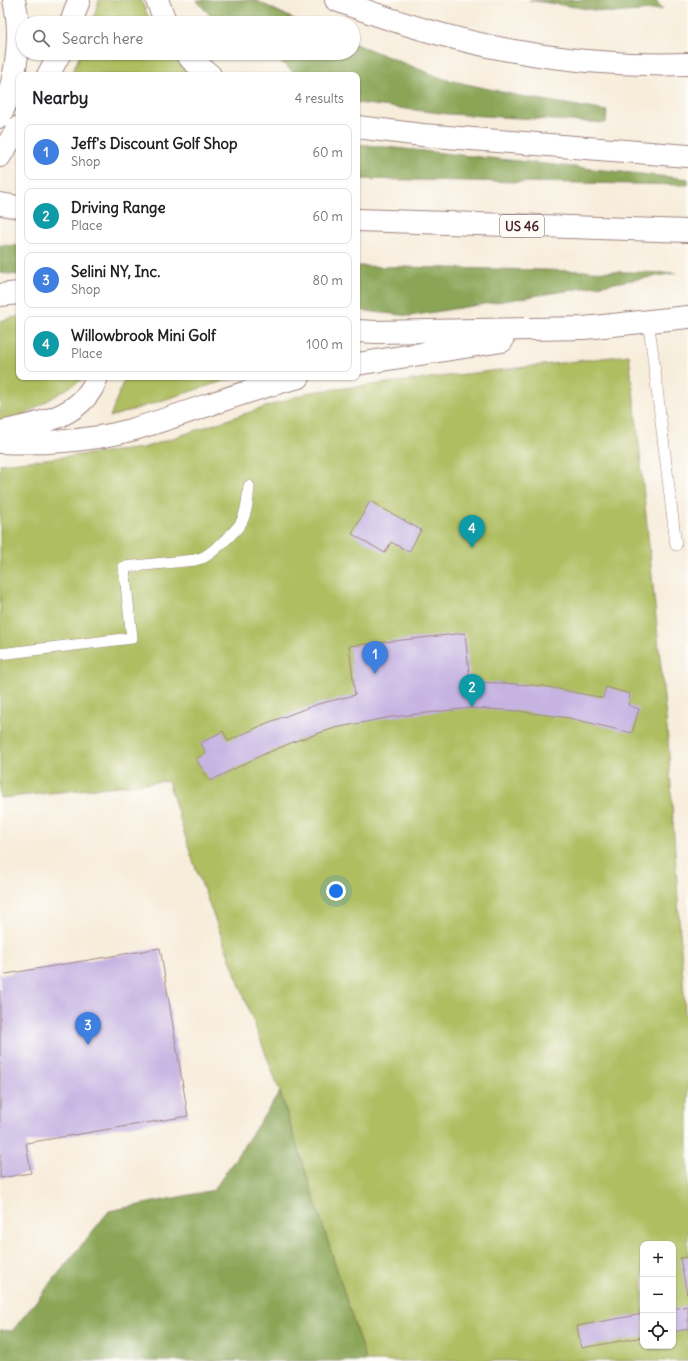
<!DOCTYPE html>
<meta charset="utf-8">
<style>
body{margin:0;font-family:Delius,sans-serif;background:#f2f2f2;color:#202124}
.controls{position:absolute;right:12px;bottom:12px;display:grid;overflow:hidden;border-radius:8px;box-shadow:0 1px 3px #0004}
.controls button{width:36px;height:36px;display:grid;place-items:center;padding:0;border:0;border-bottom:1px solid #e0e0e0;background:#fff;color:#202124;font:20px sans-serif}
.you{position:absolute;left:336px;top:891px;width:14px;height:14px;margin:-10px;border:3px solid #fff;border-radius:50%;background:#1a73e8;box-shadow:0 0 0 6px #1a73e833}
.badge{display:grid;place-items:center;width:26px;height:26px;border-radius:50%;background:#1f6fb2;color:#fff;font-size:13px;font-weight:700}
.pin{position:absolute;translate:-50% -33px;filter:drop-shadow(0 1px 2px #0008)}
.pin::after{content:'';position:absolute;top:21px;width:14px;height:12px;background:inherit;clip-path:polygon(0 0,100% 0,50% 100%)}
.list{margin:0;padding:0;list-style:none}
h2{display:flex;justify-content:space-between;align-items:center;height:52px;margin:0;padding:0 16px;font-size:17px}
h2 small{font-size:13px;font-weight:400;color:#757577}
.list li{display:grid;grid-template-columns:26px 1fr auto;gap:12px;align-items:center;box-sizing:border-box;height:56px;margin:0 8px 8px;padding:0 8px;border:1px solid #e0e0e0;border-radius:8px}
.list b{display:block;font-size:15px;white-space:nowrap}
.list p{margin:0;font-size:13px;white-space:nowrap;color:#757577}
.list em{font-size:13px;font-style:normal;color:#757577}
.icon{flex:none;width:22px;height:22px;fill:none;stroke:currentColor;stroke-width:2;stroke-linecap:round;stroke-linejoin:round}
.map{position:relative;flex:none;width:688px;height:1361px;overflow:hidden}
.search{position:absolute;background:#fff;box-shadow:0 1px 3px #0004;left:16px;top:16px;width:344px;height:44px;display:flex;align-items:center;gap:10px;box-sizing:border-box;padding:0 14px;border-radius:22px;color:#757577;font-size:15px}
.panel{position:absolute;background:#fff;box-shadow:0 1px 3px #0004;left:16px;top:72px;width:344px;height:308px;border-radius:8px}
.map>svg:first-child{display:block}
.green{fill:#aebe61;stroke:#7c6e46;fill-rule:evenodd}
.forest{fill:#8aa557;stroke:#6a6241}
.building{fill:#c6b3e2}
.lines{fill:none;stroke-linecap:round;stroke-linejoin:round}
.lane-casing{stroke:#a08683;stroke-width:12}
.highway-casing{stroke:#a08683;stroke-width:24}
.lane{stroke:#fff;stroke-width:11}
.highway{stroke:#fff;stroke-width:22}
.labels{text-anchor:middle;stroke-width:4;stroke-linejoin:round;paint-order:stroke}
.shield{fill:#fdfcf7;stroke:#806168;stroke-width:1}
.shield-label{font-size:13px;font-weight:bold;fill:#4a1f2b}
</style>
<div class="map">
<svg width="688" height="1361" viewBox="0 0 688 1361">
<rect width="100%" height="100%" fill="#fdfcf7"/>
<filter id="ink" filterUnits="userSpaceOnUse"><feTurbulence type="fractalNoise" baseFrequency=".025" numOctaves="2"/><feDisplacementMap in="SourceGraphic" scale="8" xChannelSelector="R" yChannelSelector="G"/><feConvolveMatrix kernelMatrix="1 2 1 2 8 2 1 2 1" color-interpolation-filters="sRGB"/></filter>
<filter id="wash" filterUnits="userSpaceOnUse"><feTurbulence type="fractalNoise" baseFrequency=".012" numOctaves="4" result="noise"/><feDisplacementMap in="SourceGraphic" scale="16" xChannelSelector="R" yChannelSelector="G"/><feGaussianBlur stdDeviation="0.9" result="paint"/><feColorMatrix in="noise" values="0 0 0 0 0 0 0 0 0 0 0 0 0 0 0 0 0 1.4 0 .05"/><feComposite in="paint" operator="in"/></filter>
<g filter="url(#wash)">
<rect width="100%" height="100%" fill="#f7eddb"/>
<!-- green -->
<g class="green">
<polygon points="99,0 141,0 151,23 92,23"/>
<polygon points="81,53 170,53 190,75 71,75"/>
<polygon points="19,316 19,377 82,377 83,379 16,420 0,422 0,321"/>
<path d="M629 355 638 434 668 739 685 1012 688 1026V1361H366L280 1092 193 861 168 781 0 798V464L143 448 310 392ZM643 1244H673V1346H643Z"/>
<polygon points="125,377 236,377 110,417"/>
</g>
<!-- forest -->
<g class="forest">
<polygon points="196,0 255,0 302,23 217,23"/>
<polygon points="529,0 655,0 663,9 614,13"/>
<polygon points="353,43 444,79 525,97 607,111 606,123 448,114 357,103 357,75 298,75 268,53 353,53"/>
<polygon points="357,144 688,179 688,185 357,179"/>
<polygon points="0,245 19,246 19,275 0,273"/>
<polygon points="357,266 676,273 410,316 357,310"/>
<polygon points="280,1092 366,1361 0,1361 0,1330 12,1331 109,1211 214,1190"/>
</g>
<g id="blocks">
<!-- building -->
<g class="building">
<polygon points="370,501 421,530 409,552 391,542 385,553 352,534"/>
<polygon points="465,633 470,682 501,683 543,686 603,698 606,687 630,694 628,705 639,709 632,733 569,718 518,711 471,708 391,717 335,728 298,740 262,755 210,781 196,759 206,753 201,743 223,731 228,741 267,723 318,704 355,695 349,646"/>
<polygon points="160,948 188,1116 26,1143 31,1173 0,1178 0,975"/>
<polygon points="688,1257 688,1294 687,1294 680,1258"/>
<polygon points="688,1306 688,1329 673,1332 673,1309"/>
<polygon points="643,1314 643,1337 581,1348 577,1326"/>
</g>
</g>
</g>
<g filter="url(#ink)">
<use href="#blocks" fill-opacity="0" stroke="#a08683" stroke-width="1"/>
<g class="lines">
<!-- lane casing -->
<g class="lane-casing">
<g id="lane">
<polyline points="648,321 652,348 676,545"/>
<path d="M0 654 132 638 124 567 195 560C198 559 202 558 204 557 212 553 237 530 241 523 247 512 248 498 249 486"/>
</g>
</g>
<!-- highway casing -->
<g class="highway-casing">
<g id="highway">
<polyline points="157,0 166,23"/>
<path d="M336 0C452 44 562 68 688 64"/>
<polyline points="71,23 79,0"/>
<polyline points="186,53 192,60 210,75"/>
<polyline points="48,75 60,53"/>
<path d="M0 117C16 83 23 37 14 0"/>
<polyline points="357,127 422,135 688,156"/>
<polyline points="0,156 19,127"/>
<polyline points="0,204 19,207"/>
<polyline points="357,220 688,231"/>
<polyline points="0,295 19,293"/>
<polyline points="357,331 376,332 584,328 688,317"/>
<polyline points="357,364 502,341"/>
<path d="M0 432C37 424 83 418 97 377"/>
<path d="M0 442C39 444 90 441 127 431 185 415 241 391 299 377"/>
</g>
</g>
<!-- lane -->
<use href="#lane" class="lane"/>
<!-- highway -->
<use href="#highway" class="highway"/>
</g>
</g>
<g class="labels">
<!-- shield labels -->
<rect class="shield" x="500" y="215" width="44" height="22" rx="3"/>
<g class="shield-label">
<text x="522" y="231">US 46</text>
</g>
</g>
</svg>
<div class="controls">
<button>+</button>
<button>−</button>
<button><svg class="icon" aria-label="locate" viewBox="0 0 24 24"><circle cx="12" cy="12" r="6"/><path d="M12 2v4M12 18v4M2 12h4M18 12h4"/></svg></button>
</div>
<div class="you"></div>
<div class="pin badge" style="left:375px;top:674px;background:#3f7fe0">1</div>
<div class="pin badge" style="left:472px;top:707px;background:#0f9aa8">2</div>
<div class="pin badge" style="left:88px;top:1045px;background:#3f7fe0">3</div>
<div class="pin badge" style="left:472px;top:548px;background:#0f9aa8">4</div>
<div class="search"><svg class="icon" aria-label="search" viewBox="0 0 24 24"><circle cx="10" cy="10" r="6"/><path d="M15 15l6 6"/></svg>Search here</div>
<section class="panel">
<h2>Nearby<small>4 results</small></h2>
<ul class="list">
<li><span class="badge" style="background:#3f7fe0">1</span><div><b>Jeff's Discount Golf Shop</b><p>Shop</p></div><em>60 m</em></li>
<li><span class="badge" style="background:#0f9aa8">2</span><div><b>Driving Range</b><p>Place</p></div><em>60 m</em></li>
<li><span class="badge" style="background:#3f7fe0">3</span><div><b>Selini NY, Inc.</b><p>Shop</p></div><em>80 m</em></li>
<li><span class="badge" style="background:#0f9aa8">4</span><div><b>Willowbrook Mini Golf</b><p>Place</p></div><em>100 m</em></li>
</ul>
</section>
</div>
